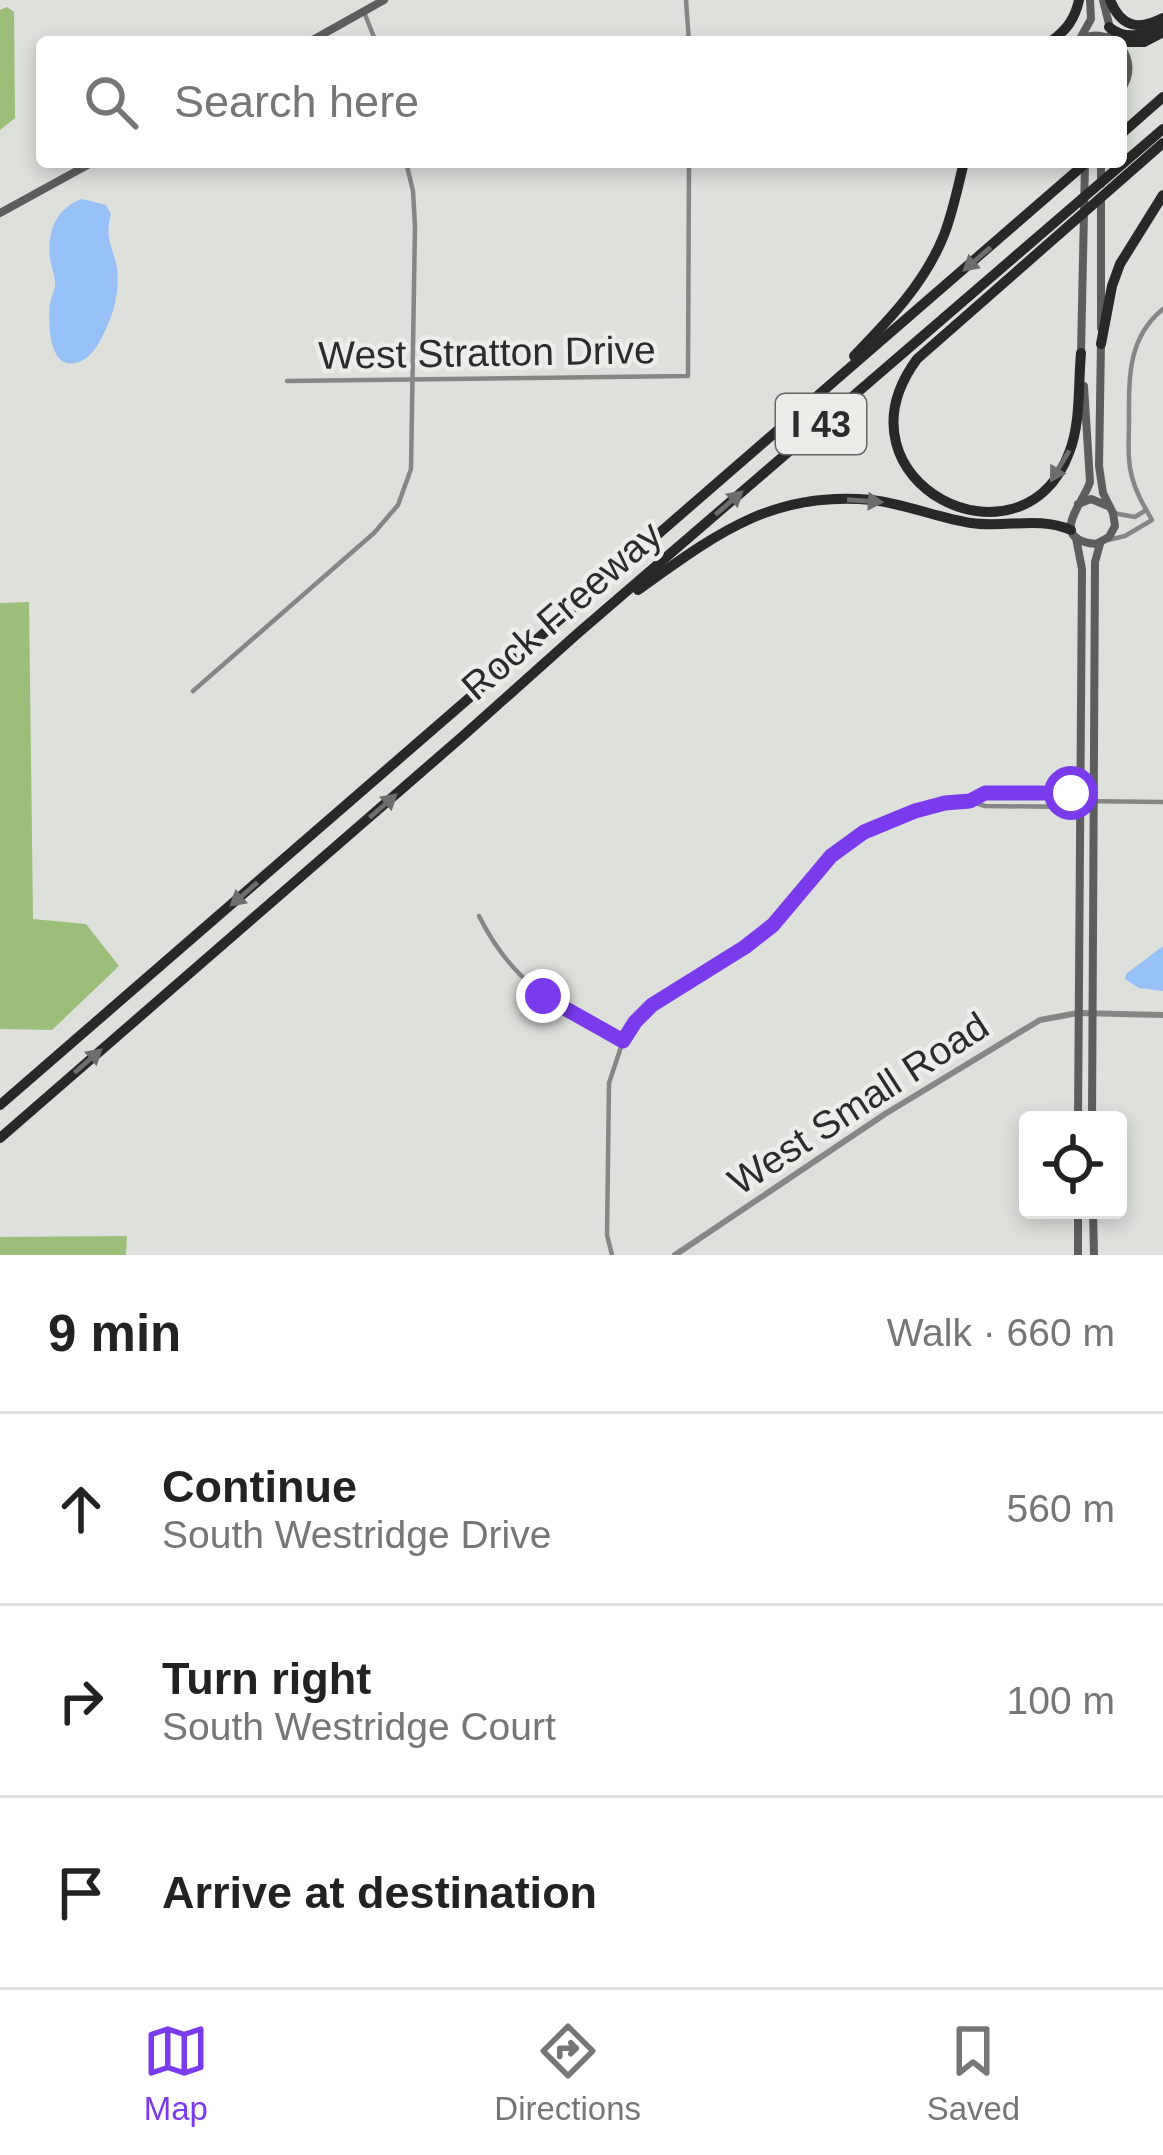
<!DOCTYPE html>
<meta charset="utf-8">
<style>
body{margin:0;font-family:Arial,sans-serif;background:#f2f2f2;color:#222}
.controls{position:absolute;right:36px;bottom:36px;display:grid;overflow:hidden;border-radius:12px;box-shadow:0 6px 18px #0003}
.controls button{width:108px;height:108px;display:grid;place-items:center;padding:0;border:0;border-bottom:3px solid #e0e0e0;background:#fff;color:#222;font:60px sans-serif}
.stop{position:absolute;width:36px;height:36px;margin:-27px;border:9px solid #7c3aed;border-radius:50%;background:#fff}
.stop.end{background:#7c3aed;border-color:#fff;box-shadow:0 3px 12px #0008}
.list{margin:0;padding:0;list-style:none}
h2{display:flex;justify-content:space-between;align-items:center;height:156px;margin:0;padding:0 48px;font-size:51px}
h2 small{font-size:39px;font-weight:400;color:#767676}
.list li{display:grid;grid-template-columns:78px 1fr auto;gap:36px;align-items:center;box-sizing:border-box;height:192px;padding:0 48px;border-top:3px solid #e0e0e0}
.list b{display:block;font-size:45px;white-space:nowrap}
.list p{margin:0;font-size:39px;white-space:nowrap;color:#767676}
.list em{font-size:39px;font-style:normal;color:#767676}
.icon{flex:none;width:66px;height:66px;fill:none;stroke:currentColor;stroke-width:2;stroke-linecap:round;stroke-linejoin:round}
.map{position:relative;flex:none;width:1163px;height:1255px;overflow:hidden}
.search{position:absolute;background:#fff;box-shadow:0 6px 18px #0003;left:36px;right:36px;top:36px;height:132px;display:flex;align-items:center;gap:30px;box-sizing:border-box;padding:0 42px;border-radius:12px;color:#767676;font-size:45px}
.sheet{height:732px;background:#fff}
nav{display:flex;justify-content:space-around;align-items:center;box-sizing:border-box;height:168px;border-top:3px solid #e0e0e0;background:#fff;font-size:33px;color:#767676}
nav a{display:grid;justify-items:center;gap:6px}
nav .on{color:#7c3aed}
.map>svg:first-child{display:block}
.green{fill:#9bbe7b}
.water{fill:#97c0f7}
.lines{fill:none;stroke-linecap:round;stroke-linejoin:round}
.minor{stroke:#868785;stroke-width:4.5}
.tertiary{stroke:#868785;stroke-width:6}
.secondary{stroke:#5c5e5b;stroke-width:8}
.motorway{stroke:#272926;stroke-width:10}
.oneway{fill:#6b6e6a}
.route{stroke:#7c3aed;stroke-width:15}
.labels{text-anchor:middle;stroke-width:9;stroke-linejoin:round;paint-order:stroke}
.shield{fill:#eaede8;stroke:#646663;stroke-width:3}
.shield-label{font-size:36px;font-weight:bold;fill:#2b2c2a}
.street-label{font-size:39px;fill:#2b2c2a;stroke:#eaede8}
</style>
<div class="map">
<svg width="1163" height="1255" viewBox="0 0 1163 1255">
<rect width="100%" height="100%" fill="#dde0db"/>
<!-- green -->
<g class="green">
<polygon points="7,7 14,12 15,118 0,130 0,10"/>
<polygon points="29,602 33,919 86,924 119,966 52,1030 0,1029 0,603"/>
<polygon points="127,1236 126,1255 0,1255 0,1237"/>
</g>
<!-- water -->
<g class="water">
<path d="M82 199 106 205 111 214C104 239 113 246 117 268 120 294 113 316 101 339 96 349 87 361 75 363 48 369 48 320 50 303 51 297 54 292 55 286 56 277 51 267 50 258 47 232 56 208 82 199Z"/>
<polygon points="1163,946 1163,991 1139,988 1125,979 1126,974"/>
</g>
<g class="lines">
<!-- minor -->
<g class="minor">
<polyline points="686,0 689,42"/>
<polyline points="364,12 376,42"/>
<polyline points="287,381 688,376 689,162"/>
<polyline points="1113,513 1135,517 1146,510"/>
<path d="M1108 540 1125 536 1152 520C1144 506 1136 493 1132 477 1127 459 1129 440 1129 421 1129 379 1127 338 1163 309"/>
<polyline points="193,691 374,533 398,505 411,469 415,226 413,191 406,162"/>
<polyline points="973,802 985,806 1071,807 1080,801 1163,802"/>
<path d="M479 916C515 988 556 1003 623 1041"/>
<polyline points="612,1255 607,1235 609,1083 623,1041 636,1022 652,1005 758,938 786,912 831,856 864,832 915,811 945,803 970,801 985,793 1071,793 1080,801"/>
</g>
<!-- tertiary -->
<polyline class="tertiary" points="675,1255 885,1114 1040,1020 1078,1013 1163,1015"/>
<!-- secondary -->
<g class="secondary">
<polyline points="1103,0 1111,32"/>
<polyline points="1081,37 1091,19 1090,0"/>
<polyline points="309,42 384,0"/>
<path d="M1076 42C1089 33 1103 34 1117 42"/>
<path d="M1121 47C1131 61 1131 75 1121 90"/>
<polyline points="1101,184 1101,162"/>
<polyline points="0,213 93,162"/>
<polyline points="1101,328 1101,199"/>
<polyline points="1081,353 1085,164"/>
<path d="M1084 386 1090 482C1083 504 1047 539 1096 544L1109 537 1115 526 1113 513 1103 493 1099 466 1101 343"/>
<polyline points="1078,504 1091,499 1108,506"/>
<polyline points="1076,538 1082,569 1078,1120"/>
<polyline points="1092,1120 1095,562 1100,544"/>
<polyline points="1078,1210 1078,1255"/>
<polyline points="1093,1210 1094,1255"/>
</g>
<!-- motorway -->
<g class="motorway">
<path d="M1110 0C1121 27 1138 31 1163 18"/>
<path d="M1109 27C1124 40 1144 36 1160 27"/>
<path d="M1050 42C1066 31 1075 19 1079 0"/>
<polyline points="1121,42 1144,42 1163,32"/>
<polyline points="1121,134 1163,97"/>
<polyline points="1101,344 1112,286 1120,264 1163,195"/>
<path d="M1081 353C1078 385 1081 423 1069 453 1022 579 827 482 917 359L1163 143"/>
<path d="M854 356C889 320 925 283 944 235 953 212 958 186 964 162"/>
<path d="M638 590C715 535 772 490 872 500 906 504 938 518 971 523 1005 528 1039 516 1071 530"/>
<polyline points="0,1105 1087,162"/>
<polyline points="0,1138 464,735 577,634 1163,129"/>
</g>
</g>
<!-- one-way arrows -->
<defs><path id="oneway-solid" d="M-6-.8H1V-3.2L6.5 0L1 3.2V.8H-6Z" transform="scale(3)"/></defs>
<g class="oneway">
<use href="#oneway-solid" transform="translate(977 259) rotate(139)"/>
<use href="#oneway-solid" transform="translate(1060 466) rotate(121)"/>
<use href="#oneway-solid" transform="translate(865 501) rotate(4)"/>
<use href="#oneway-solid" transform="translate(729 503) rotate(-41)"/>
<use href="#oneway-solid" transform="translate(383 806) rotate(-41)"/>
<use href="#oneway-solid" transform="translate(244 894) rotate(139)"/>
<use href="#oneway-solid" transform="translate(88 1061) rotate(-41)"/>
</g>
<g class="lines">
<!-- route -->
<polyline class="route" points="543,996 623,1041 635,1022 652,1005 745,947 773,925 831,856 864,832 915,811 945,803 970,801 985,793 1071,793"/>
</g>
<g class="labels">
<!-- shield labels -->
<rect class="shield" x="776" y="394" width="90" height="60" rx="9"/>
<g class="shield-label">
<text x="821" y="437">I 43</text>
</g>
<!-- street labels -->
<g class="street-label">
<text transform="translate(487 352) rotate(-1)" y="14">West Stratton Drive</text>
<text transform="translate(561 610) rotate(-41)" y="14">Rock Freeway</text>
<text transform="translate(858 1103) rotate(-33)" y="14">West Small Road</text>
</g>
</g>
</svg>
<div class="controls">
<button><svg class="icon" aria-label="locate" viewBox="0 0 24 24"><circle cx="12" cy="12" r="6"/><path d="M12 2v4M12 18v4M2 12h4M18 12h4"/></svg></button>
</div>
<div class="stop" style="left:1071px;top:793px"></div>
<div class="stop end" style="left:543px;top:996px"></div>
<div class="search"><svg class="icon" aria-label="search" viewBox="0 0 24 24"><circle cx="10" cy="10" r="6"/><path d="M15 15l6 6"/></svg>Search here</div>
</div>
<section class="sheet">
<h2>9 min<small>Walk · 660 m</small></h2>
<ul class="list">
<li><svg class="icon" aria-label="ahead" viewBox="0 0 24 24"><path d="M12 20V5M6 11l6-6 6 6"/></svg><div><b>Continue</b><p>South Westridge Drive</p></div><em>560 m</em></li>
<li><svg class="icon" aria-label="right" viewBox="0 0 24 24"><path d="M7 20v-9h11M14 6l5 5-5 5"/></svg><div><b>Turn right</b><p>South Westridge Court</p></div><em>100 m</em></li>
<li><svg class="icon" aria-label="arrive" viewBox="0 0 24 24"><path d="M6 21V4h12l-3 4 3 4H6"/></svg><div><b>Arrive at destination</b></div></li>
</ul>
</section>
<nav>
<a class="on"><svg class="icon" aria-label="map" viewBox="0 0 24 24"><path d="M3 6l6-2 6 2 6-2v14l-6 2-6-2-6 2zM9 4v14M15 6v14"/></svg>Map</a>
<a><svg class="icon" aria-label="directions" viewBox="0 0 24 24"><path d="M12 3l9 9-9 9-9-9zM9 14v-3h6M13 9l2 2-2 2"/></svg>Directions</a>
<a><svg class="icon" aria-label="saved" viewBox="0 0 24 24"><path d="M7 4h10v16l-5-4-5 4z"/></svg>Saved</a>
</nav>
